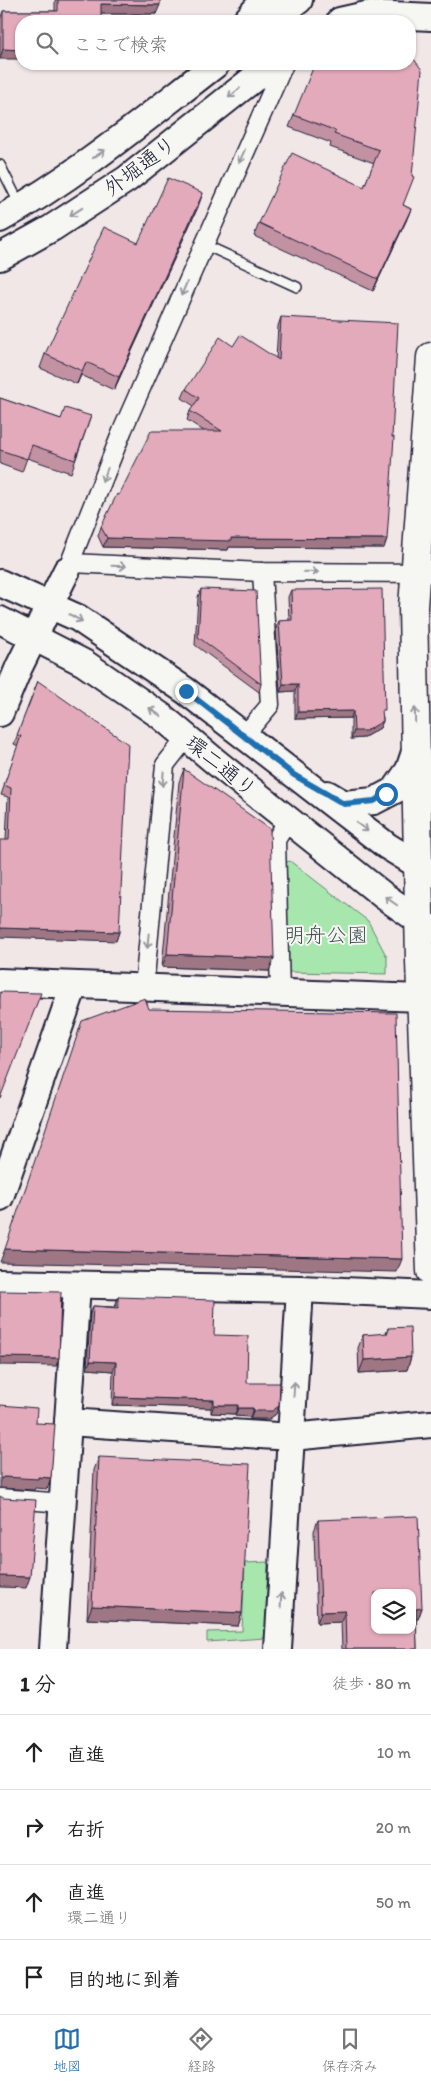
<!DOCTYPE html>
<html lang="ja">
<meta charset="utf-8">
<style>
body{margin:0;font-family:Itim,"Klee One",sans-serif;background:#f2f2f2;color:#222}
.controls{position:absolute;right:15px;bottom:15px;display:grid;overflow:hidden;border-radius:10px;box-shadow:0 1px 4px #0004}
.controls button{width:45px;height:45px;display:grid;place-items:center;padding:0;border:0;border-bottom:1px solid #e0e0e0;background:#fff;color:#222;font:25px sans-serif}
.stop{position:absolute;width:15px;height:15px;margin:-11px;border:4px solid #1f6fb2;border-radius:50%;background:#fff}
.stop.end{background:#1f6fb2;border-color:#fff;box-shadow:0 1px 5px #0008}
.list{margin:0;padding:0;list-style:none}
h2{display:flex;justify-content:space-between;align-items:center;height:65px;margin:0;padding:0 20px;font-size:21px}
h2 small{font-size:16px;font-weight:400;color:#767676}
.list li{display:grid;grid-template-columns:32px 1fr auto;gap:15px;align-items:center;box-sizing:border-box;height:75px;padding:0 20px;border-top:1px solid #e0e0e0}
.list b{display:block;font-size:19px;white-space:nowrap}
.list p{margin:0;font-size:16px;white-space:nowrap;color:#767676}
.list em{font-size:16px;font-style:normal;color:#767676}
.icon{flex:none;width:28px;height:28px;fill:none;stroke:currentColor;stroke-width:2;stroke-linecap:round;stroke-linejoin:round}
.map{position:relative;flex:none;width:431px;height:1649px;overflow:hidden}
.search{position:absolute;background:#fff;box-shadow:0 1px 4px #0004;left:15px;right:15px;top:15px;height:55px;display:flex;align-items:center;gap:12px;box-sizing:border-box;padding:0 18px;border-radius:20px;color:#767676;font-size:19px}
.sheet{height:365px;background:#fff}
nav{display:flex;justify-content:space-around;align-items:center;box-sizing:border-box;height:70px;border-top:1px solid #e0e0e0;background:#fff;font-size:14px;color:#767676}
nav a{display:grid;justify-items:center;gap:2px}
nav .on{color:#1f6fb2}
.map>svg:first-child{display:block}
.green{fill:#a7e6ad;stroke:#648474}
.lines{fill:none;stroke-linecap:round;stroke-linejoin:round}
.lane-casing{stroke:#22223b;stroke-width:12}
.street-casing{stroke:#22223b;stroke-width:21}
.secondary-casing{stroke:#22223b;stroke-width:30}
.highway-casing{stroke:#22223b;stroke-width:31}
.lane{stroke:#f6f6f2;stroke-width:9}
.street{stroke:#f6f6f2;stroke-width:18}
.secondary{stroke:#f6f6f2;stroke-width:26}
.highway{stroke:#f6f6f2;stroke-width:28}
.wall{fill:#c392a2;stroke:#22223b}
.shaded-wall{fill:#9f7784;stroke:#22223b}
.building{fill:#e3aabc;stroke:#22223b;fill-rule:evenodd}
.oneway{stroke:#9797a0}
.route{stroke:#1f6fb2;stroke-width:6}
.labels{text-anchor:middle;stroke-width:4;stroke-linejoin:round;paint-order:stroke}
.street-label{font-size:21px;fill:#22223b;stroke:#f6f6f2}
.park-label{font-size:21px;fill:#435358;stroke:#f6f6f2}
</style>
<div class="map">
<svg width="431" height="1649" viewBox="0 0 431 1649">
<rect width="100%" height="100%" fill="#f2e7e7"/>
<filter id="ink" filterUnits="userSpaceOnUse"><feTurbulence type="fractalNoise" baseFrequency=".02" numOctaves="2"/><feDisplacementMap in="SourceGraphic" scale="10" xChannelSelector="R" yChannelSelector="G"/><feConvolveMatrix kernelMatrix="1 2 1 2 8 2 1 2 1" color-interpolation-filters="sRGB"/></filter>
<g filter="url(#ink)">
<!-- green -->
<g class="green">
<polygon points="290,861 368,921 387,957 387,974 289,972 286,862"/>
<polygon points="268,1562 265,1638 207,1642 207,1632 242,1631 245,1563"/>
</g>
<g class="lines">
<!-- lane casing -->
<g class="lane-casing">
<g id="lane">
<polyline points="0,165 20,205"/>
<polyline points="203,244 297,287"/>
</g>
</g>
<!-- street casing -->
<g class="street-casing">
<g id="street">
<polyline points="71,563 262,572 431,573"/>
<polyline points="67,570 123,429 284,64"/>
<polyline points="244,736 270,705 262,572"/>
<polyline points="144,988 165,765 186,738"/>
<polyline points="280,993 276,840 288,820"/>
<polyline points="0,1498 63,1503"/>
</g>
</g>
<!-- secondary casing -->
<g class="secondary-casing">
<g id="secondary">
<polyline points="246,21 264,0"/>
<polyline points="271,21 299,0"/>
<polyline points="340,21 371,14 431,17"/>
<path d="M0 219C77 176 146 118 216 64"/>
<polyline points="0,257 52,228 127,179 272,64"/>
<polyline points="0,583 78,618 186,691 387,846 431,873"/>
<polyline points="0,620 84,663 161,716 217,763 384,896 431,929"/>
<polyline points="0,713 19,667 67,570"/>
<polyline points="327,794 344,804 374,801 395,790 409,770 416,749"/>
<polyline points="0,982 421,998"/>
<polyline points="0,1197 74,985"/>
<polyline points="0,1283 300,1289 431,1295"/>
<polyline points="68,1422 291,1437 431,1424"/>
<polyline points="53,1649 77,1285"/>
<polyline points="278,1649 300,1289"/>
</g>
</g>
<!-- highway casing -->
<g class="highway-casing">
<polyline id="highway" points="431,357 413,607 420,961 431,1271"/>
</g>
<!-- lane -->
<use href="#lane" class="lane"/>
<!-- street -->
<use href="#street" class="street"/>
<!-- secondary -->
<use href="#secondary" class="secondary"/>
<!-- highway -->
<use href="#highway" class="highway"/>
</g>
<!-- wall -->
<g class="wall">
<polygon points="55,0 160,0 156,14 101,14 0,59 0,20 3,11 55,11"/>
<polygon points="410,64 403,205 411,209 406,221 373,291 254,236 259,223 364,187 374,163 330,147 331,143 289,127 294,115"/>
<polygon points="198,207 114,390 81,375 77,384 40,368 45,354 138,243"/>
<polygon points="281,317 384,548 229,547 228,550 103,547 98,536 101,527 119,495 204,431 187,420 190,411 194,406 182,398 186,389 233,346 276,359 278,326"/>
<polygon points="0,398 61,419 91,416 71,473 27,458 22,472 0,464"/>
<polygon points="201,589 261,684 259,692 195,645 198,597"/>
<polygon points="291,590 383,717 383,721 380,728 363,738 351,739 351,718 295,719 295,691 280,692 276,628 279,621 289,621 288,597"/>
<polygon points="38,681 119,932 116,941 6,840 8,797 1,795 18,746 14,744"/>
<polygon points="184,769 274,958 269,971 162,967 179,782"/>
<polygon points="118,1297 214,1335 247,1383 276,1414 269,1419 250,1419 250,1417 235,1416 235,1414 211,1413 211,1408 112,1405 113,1371 87,1369 90,1314 93,1306 115,1307"/>
<polygon points="388,1328 411,1357 407,1370 359,1373 358,1348 363,1335 386,1334"/>
<polygon points="99,1457 242,1613 238,1626 87,1619 94,1470"/>
<polygon points="318,1520 422,1608 418,1619 416,1619 417,1649 342,1649 341,1622 317,1623 314,1531"/>
</g>
<!-- shaded-wall -->
<g class="shaded-wall">
<polygon points="101,4 160,5 156,14 97,14"/>
<polygon points="3,49 21,50 21,59 0,59"/>
<polygon points="203,193 198,207 114,390 119,377"/>
<polygon points="411,209 406,221 373,291 378,279"/>
<polygon points="86,362 81,375 77,384 82,371"/>
<polygon points="107,538 231,538 387,539 384,548 229,547 228,550 103,547"/>
<polygon points="283,684 298,684 295,691 280,692"/>
<polygon points="353,711 351,718 295,719 298,712"/>
<polygon points="383,721 380,728 363,738 351,739 354,731"/>
<polygon points="0,928 119,932 116,941 0,937"/>
<polygon points="167,954 274,958 269,971 162,967"/>
<polygon points="5,1249 402,1259 397,1272 0,1262"/>
<polygon points="0,1357 59,1358 56,1366 0,1365"/>
<polygon points="411,1357 407,1370 359,1373 364,1360"/>
<polygon points="90,1361 116,1362 113,1371 87,1369"/>
<polygon points="115,1397 214,1400 211,1408 112,1405"/>
<polygon points="214,1405 238,1405 235,1414 211,1413"/>
<polygon points="279,1406 276,1414 269,1419 250,1419 253,1411"/>
<polygon points="238,1408 253,1408 250,1417 235,1416"/>
<polygon points="4,1477 38,1477 51,1478 47,1489 35,1488 34,1490 0,1488 0,1479"/>
<polygon points="0,1576 30,1577 26,1588 0,1587"/>
<polygon points="92,1606 242,1613 238,1626 87,1619"/>
<polygon points="422,1608 418,1619 412,1620 416,1609"/>
<polygon points="345,1611 341,1622 317,1623 321,1612"/>
</g>
<!-- building -->
<g class="building">
<polygon points="58,0 160,0 160,5 101,4 101,21 21,21 21,50 3,49 3,11 58,11"/>
<polygon points="410,54 422,70 412,176 414,177 403,205 411,209 378,279 259,223 292,153 364,187 379,150 334,134 336,131 294,115 313,68 318,64 410,64"/>
<polygon points="168,178 203,193 119,377 86,362 82,371 45,354 104,227 138,243"/>
<polygon points="281,317 398,323 392,437 394,437 387,539 231,538 231,541 107,538 101,527 117,494 119,495 151,431 222,431 190,411 199,398 186,389 220,337 233,346 240,335 279,360"/>
<polygon points="0,398 61,419 65,408 91,416 75,460 32,445 27,459 0,450"/>
<polygon points="201,589 256,591 261,684 198,637"/>
<polygon points="382,589 385,710 382,710 383,721 366,731 354,731 353,711 298,712 298,684 283,684 279,621 292,620 291,590"/>
<polygon points="38,681 128,744 119,932 0,928 0,840 9,840 11,788 4,785 21,736 17,735"/>
<polygon points="184,769 270,829 274,958 167,954"/>
<polygon points="0,992 41,993 0,1098"/>
<polygon points="145,998 149,1009 396,1013 402,1259 5,1249 82,1021"/>
<polygon points="0,1291 61,1292 59,1358 0,1357"/>
<polygon points="118,1297 215,1300 214,1335 248,1336 247,1383 280,1383 279,1406 272,1411 253,1411 253,1408 238,1408 238,1405 214,1405 214,1400 115,1397 116,1362 90,1361 93,1306 118,1308"/>
<polygon points="410,1327 411,1357 364,1360 363,1335 388,1333 388,1328"/>
<polygon points="0,1405 37,1408 36,1423 55,1424 51,1478 38,1477 38,1479 4,1477 0,1479"/>
<polygon points="99,1457 250,1464 242,1613 92,1606"/>
<polygon points="0,1496 3,1498 36,1500 30,1577 0,1576"/>
<path d="M418 1516 422 1608 416 1609 417 1649H346L345 1611 321 1612 318 1520ZM375 1593H412V1630H375Z"/>
</g>
<!-- one-way arrows -->
<defs><path id="oneway-shaft" d="M-6 0H5M1.5-3L5.5 0L1.5 3" fill="none" stroke-width="1.6" stroke-linecap="round" stroke-linejoin="round" transform="scale(1.25)"/></defs>
<g class="oneway">
<use href="#oneway-shaft" transform="translate(234 93) rotate(141)"/>
<use href="#oneway-shaft" transform="translate(99 154) rotate(-34)"/>
<use href="#oneway-shaft" transform="translate(242 156) rotate(114)"/>
<use href="#oneway-shaft" transform="translate(76 212) rotate(147)"/>
<use href="#oneway-shaft" transform="translate(184 289) rotate(113)"/>
<use href="#oneway-shaft" transform="translate(105 475) rotate(111)"/>
<use href="#oneway-shaft" transform="translate(119 566) rotate(2)"/>
<use href="#oneway-shaft" transform="translate(311 572) rotate(1)"/>
<use href="#oneway-shaft" transform="translate(76 618) rotate(29)"/>
<use href="#oneway-shaft" transform="translate(155 712) rotate(-145)"/>
<use href="#oneway-shaft" transform="translate(415 715) rotate(-91)"/>
<use href="#oneway-shaft" transform="translate(163 779) rotate(95)"/>
<use href="#oneway-shaft" transform="translate(362 827) rotate(37)"/>
<use href="#oneway-shaft" transform="translate(391 901) rotate(-145)"/>
<use href="#oneway-shaft" transform="translate(148 941) rotate(95)"/>
<use href="#oneway-shaft" transform="translate(294 1389) rotate(-86)"/>
<use href="#oneway-shaft" transform="translate(281 1600) rotate(-87)"/>
</g>
</g>
<g class="lines" filter="url(#ink)">
<!-- route -->
<polyline class="route" points="186,691 294,775 344,804 374,801 386,794"/>
</g>
<g class="labels">
<!-- street labels -->
<g class="street-label">
<text transform="translate(140 166) rotate(-37)" y="7">外堀通り</text>
<text transform="translate(221 766) rotate(39)" y="7">環二通り</text>
</g>
<!-- park labels -->
<g class="park-label">
<text x="326" y="942">明舟公園</text>
</g>
</g>
</svg>
<div class="controls">
<button><svg class="icon" aria-label="layers" viewBox="0 0 24 24"><path d="M12 4l9 5-9 5-9-5zM3 14l9 5 9-5"/></svg></button>
</div>
<div class="stop" style="left:386px;top:794px"></div>
<div class="stop end" style="left:186px;top:691px"></div>
<div class="search"><svg class="icon" aria-label="search" viewBox="0 0 24 24"><circle cx="10" cy="10" r="6"/><path d="M15 15l6 6"/></svg>ここで検索</div>
</div>
<section class="sheet">
<h2>1 分<small>徒歩 · 80 m</small></h2>
<ul class="list">
<li><svg class="icon" aria-label="ahead" viewBox="0 0 24 24"><path d="M12 20V5M6 11l6-6 6 6"/></svg><div><b>直進</b></div><em>10 m</em></li>
<li><svg class="icon" aria-label="right" viewBox="0 0 24 24"><path d="M7 20v-9h11M14 6l5 5-5 5"/></svg><div><b>右折</b></div><em>20 m</em></li>
<li><svg class="icon" aria-label="ahead" viewBox="0 0 24 24"><path d="M12 20V5M6 11l6-6 6 6"/></svg><div><b>直進</b><p>環二通り</p></div><em>50 m</em></li>
<li><svg class="icon" aria-label="arrive" viewBox="0 0 24 24"><path d="M6 21V4h12l-3 4 3 4H6"/></svg><div><b>目的地に到着</b></div></li>
</ul>
</section>
<nav>
<a class="on"><svg class="icon" aria-label="map" viewBox="0 0 24 24"><path d="M3 6l6-2 6 2 6-2v14l-6 2-6-2-6 2zM9 4v14M15 6v14"/></svg>地図</a>
<a><svg class="icon" aria-label="directions" viewBox="0 0 24 24"><path d="M12 3l9 9-9 9-9-9zM9 14v-3h6M13 9l2 2-2 2"/></svg>経路</a>
<a><svg class="icon" aria-label="saved" viewBox="0 0 24 24"><path d="M7 4h10v16l-5-4-5 4z"/></svg>保存済み</a>
</nav>
